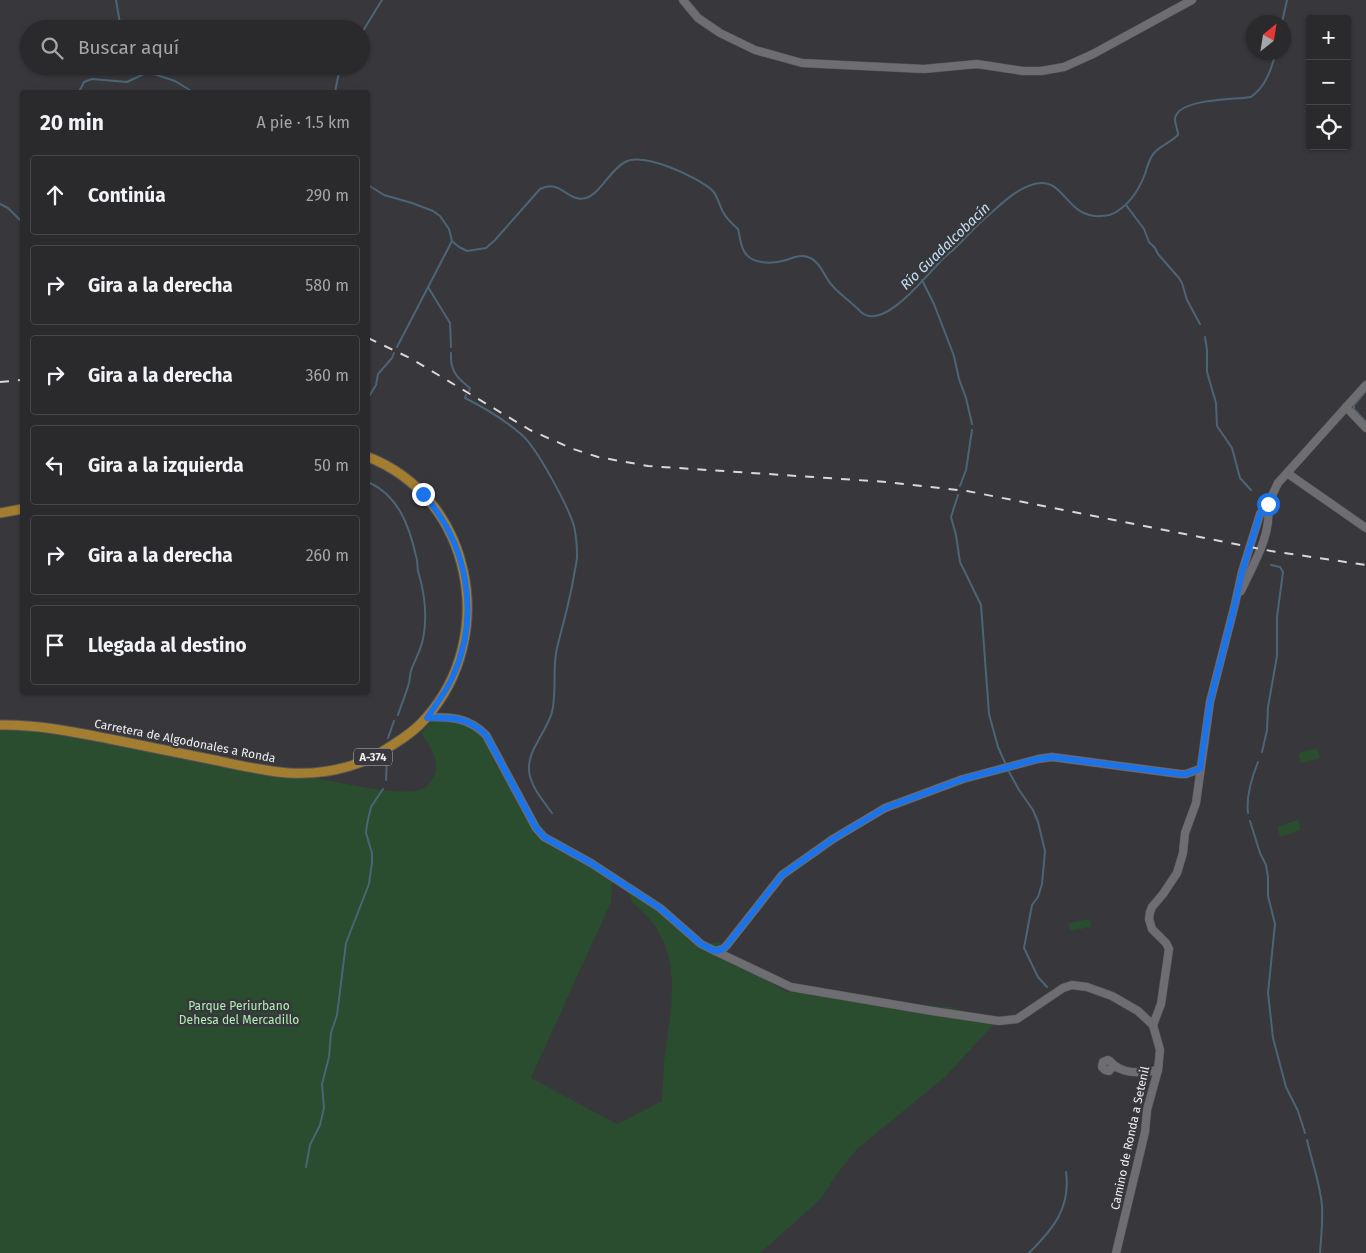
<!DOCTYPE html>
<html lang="es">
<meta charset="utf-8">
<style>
body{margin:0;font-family:"Fira Sans",sans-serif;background:#323134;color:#f1f3f6}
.controls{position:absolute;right:15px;top:15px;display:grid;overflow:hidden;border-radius:5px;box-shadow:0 1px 4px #0004}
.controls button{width:45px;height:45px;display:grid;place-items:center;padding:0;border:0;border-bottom:1px solid #464548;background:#2a292c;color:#f1f3f6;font:25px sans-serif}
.compass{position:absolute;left:1246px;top:15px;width:45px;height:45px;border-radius:50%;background:#2a292c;box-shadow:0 1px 4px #0004;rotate:30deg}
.stop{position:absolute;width:15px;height:15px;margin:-11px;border:4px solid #1a73e8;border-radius:50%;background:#fff}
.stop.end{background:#1a73e8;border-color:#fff;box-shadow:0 1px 5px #0008}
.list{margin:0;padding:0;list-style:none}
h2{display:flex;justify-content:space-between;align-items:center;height:65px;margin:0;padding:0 20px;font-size:21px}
h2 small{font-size:16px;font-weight:400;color:#a5a6a9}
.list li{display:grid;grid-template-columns:32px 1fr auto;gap:15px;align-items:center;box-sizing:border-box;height:80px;margin:0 10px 10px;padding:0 10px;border:1px solid #464548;border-radius:5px}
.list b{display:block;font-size:19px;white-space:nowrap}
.list em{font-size:16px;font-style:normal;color:#a5a6a9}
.icon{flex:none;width:28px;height:28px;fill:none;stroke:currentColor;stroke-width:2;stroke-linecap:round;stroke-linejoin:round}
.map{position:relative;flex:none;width:1366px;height:1253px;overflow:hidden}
.search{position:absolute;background:#2a292c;box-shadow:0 1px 4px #0004;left:20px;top:20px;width:350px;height:55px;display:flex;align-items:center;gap:12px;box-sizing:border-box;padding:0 18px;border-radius:28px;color:#a5a6a9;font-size:19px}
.panel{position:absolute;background:#2a292c;box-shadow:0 1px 4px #0004;left:20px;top:90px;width:350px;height:605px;border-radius:5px}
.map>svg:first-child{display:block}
.green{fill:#2a4c2f}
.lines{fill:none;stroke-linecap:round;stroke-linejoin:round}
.stream{stroke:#4b6576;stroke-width:2}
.minor-casing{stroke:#555458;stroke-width:9}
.major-casing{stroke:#555458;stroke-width:11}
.minor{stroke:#6e6d72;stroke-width:8}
.major{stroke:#a37d30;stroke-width:9}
.rail{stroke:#d8d7da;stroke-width:2;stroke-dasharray:9 9;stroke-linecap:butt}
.route{stroke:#1a73e8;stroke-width:6}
.labels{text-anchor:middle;stroke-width:5;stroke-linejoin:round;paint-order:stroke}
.shield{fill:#38373b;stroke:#b9b8bb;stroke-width:1}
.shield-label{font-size:11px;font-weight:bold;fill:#f0eff2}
.street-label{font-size:12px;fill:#f0eff2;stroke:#38373b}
.park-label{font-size:12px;fill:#aeefb5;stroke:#38373b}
.water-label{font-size:14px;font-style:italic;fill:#c4e0f5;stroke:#38373b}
</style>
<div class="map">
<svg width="1366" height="1253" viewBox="0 0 1366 1253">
<rect width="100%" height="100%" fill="#38373b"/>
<!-- green -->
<g class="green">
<path d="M437 715 468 722 494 742 504 757 523 804 535 823 546 835 613 879 611 902 531 1078 617 1124 662 1101 664 1062 671 1009 672 983 670 963 665 945 656 927 645 914 632 902 626 886 679 928 707 944 720 942 723 954 787 992 817 994 898 1008 923 1006 950 1007 997 1021 945 1077 857 1149 836 1175 821 1199 760 1253H0V731L15 730 71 736 279 776C290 777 302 777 313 778 337 781 408 800 426 787 428 785 429 783 431 781 443 765 431 748 421 733Z"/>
<polygon points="1317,748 1320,758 1301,763 1298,753"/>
<polygon points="1298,820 1301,830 1280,837 1277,827"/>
<polygon points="1090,919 1091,927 1070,931 1068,923"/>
</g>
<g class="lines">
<!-- stream -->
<g class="stream">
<polyline points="116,0 121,29"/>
<polyline points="1282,22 1287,0"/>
<polyline points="361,34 382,0"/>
<polyline points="143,66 148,72"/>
<polyline points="79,92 84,82 92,79 127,82 148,72 175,81 193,92"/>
<polyline points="335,92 339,72 342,66"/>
<path d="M368 185 384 195 412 203 433 211 440 216 449 229 452 241 459 247 467 251 486 248 495 240 540 189C561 178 567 203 586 198 600 194 610 170 625 162 644 152 698 177 713 191 718 197 719 205 723 212 727 219 732 224 738 229 740 236 740 244 744 251 751 265 773 264 786 260 793 258 800 254 808 257 818 260 822 271 828 280 834 291 852 302 861 312 884 332 926 275 941 261 945 256 950 253 955 248 967 237 977 224 990 214 1003 202 1022 184 1041 183 1065 182 1069 219 1101 216 1107 216 1114 214 1119 210 1131 202 1140 187 1145 174 1147 167 1149 159 1154 153 1160 146 1171 142 1178 135 1178 130 1175 124 1175 119 1177 98 1235 100 1251 97 1266 86 1271 70 1276 52"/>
<polyline points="0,204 8,208 20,220 22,220"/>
<polyline points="1126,205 1144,229 1149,242 1155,248 1158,254 1179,278 1182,283 1187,300 1200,324"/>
<polyline points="922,280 934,304 954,356 959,379 966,398 972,424"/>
<polyline points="428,287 450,323 451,347"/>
<polyline points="1205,337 1207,350 1207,372 1216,403 1217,426 1232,448 1240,478 1251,490"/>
<polyline points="397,347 452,241"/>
<path d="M451 353C450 371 457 378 470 388L469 391"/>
<polyline points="1366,391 1354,405 1354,409 1366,422"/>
<path d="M466 395 465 398C485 408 505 420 522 435 537 448 568 506 574 526 576 535 577 547 577 556 577 562 575 569 574 575 570 601 563 623 557 648 552 669 557 692 552 712 549 723 542 733 537 743 519 773 534 788 552 813"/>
<polyline points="368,398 376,385 378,374 392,358 394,353"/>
<path d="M368 482C398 495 409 525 416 556 418 561 417 566 418 571 425 594 428 615 423 639 421 649 416 658 412 668 410 672 410 678 409 683 406 694 401 705 398 715"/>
<polyline points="960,486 966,470 972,430"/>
<polyline points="958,495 951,517 956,535 960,562 981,605 989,714 998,747 1006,765"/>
<polyline points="388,738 394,721"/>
<polyline points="1262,752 1267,730 1268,707 1277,656 1277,617 1283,572 1280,567 1271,565"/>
<polyline points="1008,770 1019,790 1033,810 1038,822 1045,851 1042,884 1038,897 1032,905 1024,948 1038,977 1047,987"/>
<polyline points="386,780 387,758"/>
<path d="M1248 813C1246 797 1252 777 1258 762"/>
<polyline points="1250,821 1260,853 1266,865 1268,877 1268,896 1275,924 1268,993 1273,1038 1286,1087 1298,1111 1305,1133"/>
<path d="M1307 1140C1312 1162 1320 1183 1322 1206 1323 1222 1321 1237 1320 1253"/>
<polyline points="306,1167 310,1145 320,1125 324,1108 322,1084 329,1057 331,1033 337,1015 346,943 369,884 372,862 372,853 366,833 367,824 371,807 383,789"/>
<path d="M1029 1253C1053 1229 1071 1208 1066 1172"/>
</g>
<!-- minor casing -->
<g class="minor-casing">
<g id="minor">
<polyline points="683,0 698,18 720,33 755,50 802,63 924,69 977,64 1023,71 1041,71 1064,67 1093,54 1192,0"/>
<polyline points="1346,407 1366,428"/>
<polyline points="1287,473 1366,528"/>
<path d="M1241 591C1253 564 1272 536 1268 504"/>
<path d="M427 717C451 717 468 717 486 735L536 828 544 837 591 863 660 908 701 944 715 951 723 949 727 945 782 875 833 839 885 808 963 779 1038 759 1052 757 1180 774H1186L1200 769"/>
<polyline points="715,951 791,987 932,1011 999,1021 1017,1019 1063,988 1072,985 1087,987 1112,996 1138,1011 1153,1025"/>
<path d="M1114 1065 1109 1071 1105 1070 1102 1067 1103 1062 1108 1060C1111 1061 1112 1064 1114 1065 1126 1075 1144 1073 1158 1070"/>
<polyline points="1116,1253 1145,1132 1147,1110 1158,1070 1160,1050 1153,1025 1161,1004 1169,949 1166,943 1152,929 1149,919 1150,912 1152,907 1163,894 1177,873 1183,853 1185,833 1196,803 1210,702 1235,604 1242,572 1260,514 1268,504 1278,483 1366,385"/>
</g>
</g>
<!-- major casing -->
<g class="major-casing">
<g id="major">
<polyline points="0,513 22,509"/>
<path d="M0 725C36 724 74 732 110 739 145 746 179 753 214 760 263 770 300 781 350 766 364 762 378 755 391 746 404 738 416 730 426 718 499 636 472 497 368 457"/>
</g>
</g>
<!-- minor -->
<use href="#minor" class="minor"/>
<!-- major -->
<use href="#major" class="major"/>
<!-- rail -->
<g class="rail">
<polyline points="368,338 410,358 530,430 573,449 598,457 648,466 887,482 967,491 1271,551 1366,565"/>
<polyline points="0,382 22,380"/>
</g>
</g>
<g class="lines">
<!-- route -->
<path class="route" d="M423 494C467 543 481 614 453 676 447 691 436 704 427 718 451 717 468 717 486 735L536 828 544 837 591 863 660 908 701 944 715 951 723 949 727 945 782 875 833 839 885 808 963 779 1038 759 1052 757 1180 774H1186L1200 769 1210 702 1235 604 1242 572 1260 514 1268 504"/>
</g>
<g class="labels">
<!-- shield labels -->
<rect class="shield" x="354" y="748.5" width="38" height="17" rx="4"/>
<g class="shield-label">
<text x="373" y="761">A-374</text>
</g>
<!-- street labels -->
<g class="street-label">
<text transform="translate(185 741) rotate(11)" y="4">Carretera de Algodonales a Ronda</text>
<text transform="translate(1130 1138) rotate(-78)" y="4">Camino de Ronda a Setenil</text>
</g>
<!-- park labels -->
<g class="park-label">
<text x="239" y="1010">Parque Periurbano<tspan x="239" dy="14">Dehesa del Mercadillo</tspan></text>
</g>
<!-- water labels -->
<g class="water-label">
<text transform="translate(945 246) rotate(-44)" y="5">Río Guadalcobacín</text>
</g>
</g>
</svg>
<div class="controls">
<button>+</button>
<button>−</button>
<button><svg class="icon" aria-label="locate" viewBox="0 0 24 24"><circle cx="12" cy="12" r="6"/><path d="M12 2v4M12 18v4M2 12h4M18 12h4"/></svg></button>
</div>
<svg class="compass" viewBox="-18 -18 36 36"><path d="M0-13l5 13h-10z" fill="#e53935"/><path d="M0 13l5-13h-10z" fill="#a5a6a9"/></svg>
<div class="stop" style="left:1268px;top:504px"></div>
<div class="stop end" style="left:423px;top:494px"></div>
<div class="search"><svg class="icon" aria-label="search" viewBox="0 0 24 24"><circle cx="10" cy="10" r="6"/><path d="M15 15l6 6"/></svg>Buscar aquí</div>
<section class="panel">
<h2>20 min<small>A pie · 1.5 km</small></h2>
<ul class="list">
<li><svg class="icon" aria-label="ahead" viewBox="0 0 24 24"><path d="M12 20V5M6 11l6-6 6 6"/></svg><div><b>Continúa</b></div><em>290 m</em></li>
<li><svg class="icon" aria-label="right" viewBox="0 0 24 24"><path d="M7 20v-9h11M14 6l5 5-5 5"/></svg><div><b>Gira a la derecha</b></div><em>580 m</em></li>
<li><svg class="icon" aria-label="right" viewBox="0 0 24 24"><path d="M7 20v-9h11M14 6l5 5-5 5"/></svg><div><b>Gira a la derecha</b></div><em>360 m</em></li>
<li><svg class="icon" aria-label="left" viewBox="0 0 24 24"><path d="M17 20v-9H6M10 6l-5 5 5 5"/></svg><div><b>Gira a la izquierda</b></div><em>50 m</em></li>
<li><svg class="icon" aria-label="right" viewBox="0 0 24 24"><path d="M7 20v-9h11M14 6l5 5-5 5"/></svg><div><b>Gira a la derecha</b></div><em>260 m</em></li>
<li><svg class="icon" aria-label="arrive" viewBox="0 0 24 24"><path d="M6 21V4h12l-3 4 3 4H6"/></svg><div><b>Llegada al destino</b></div></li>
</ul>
</section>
</div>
